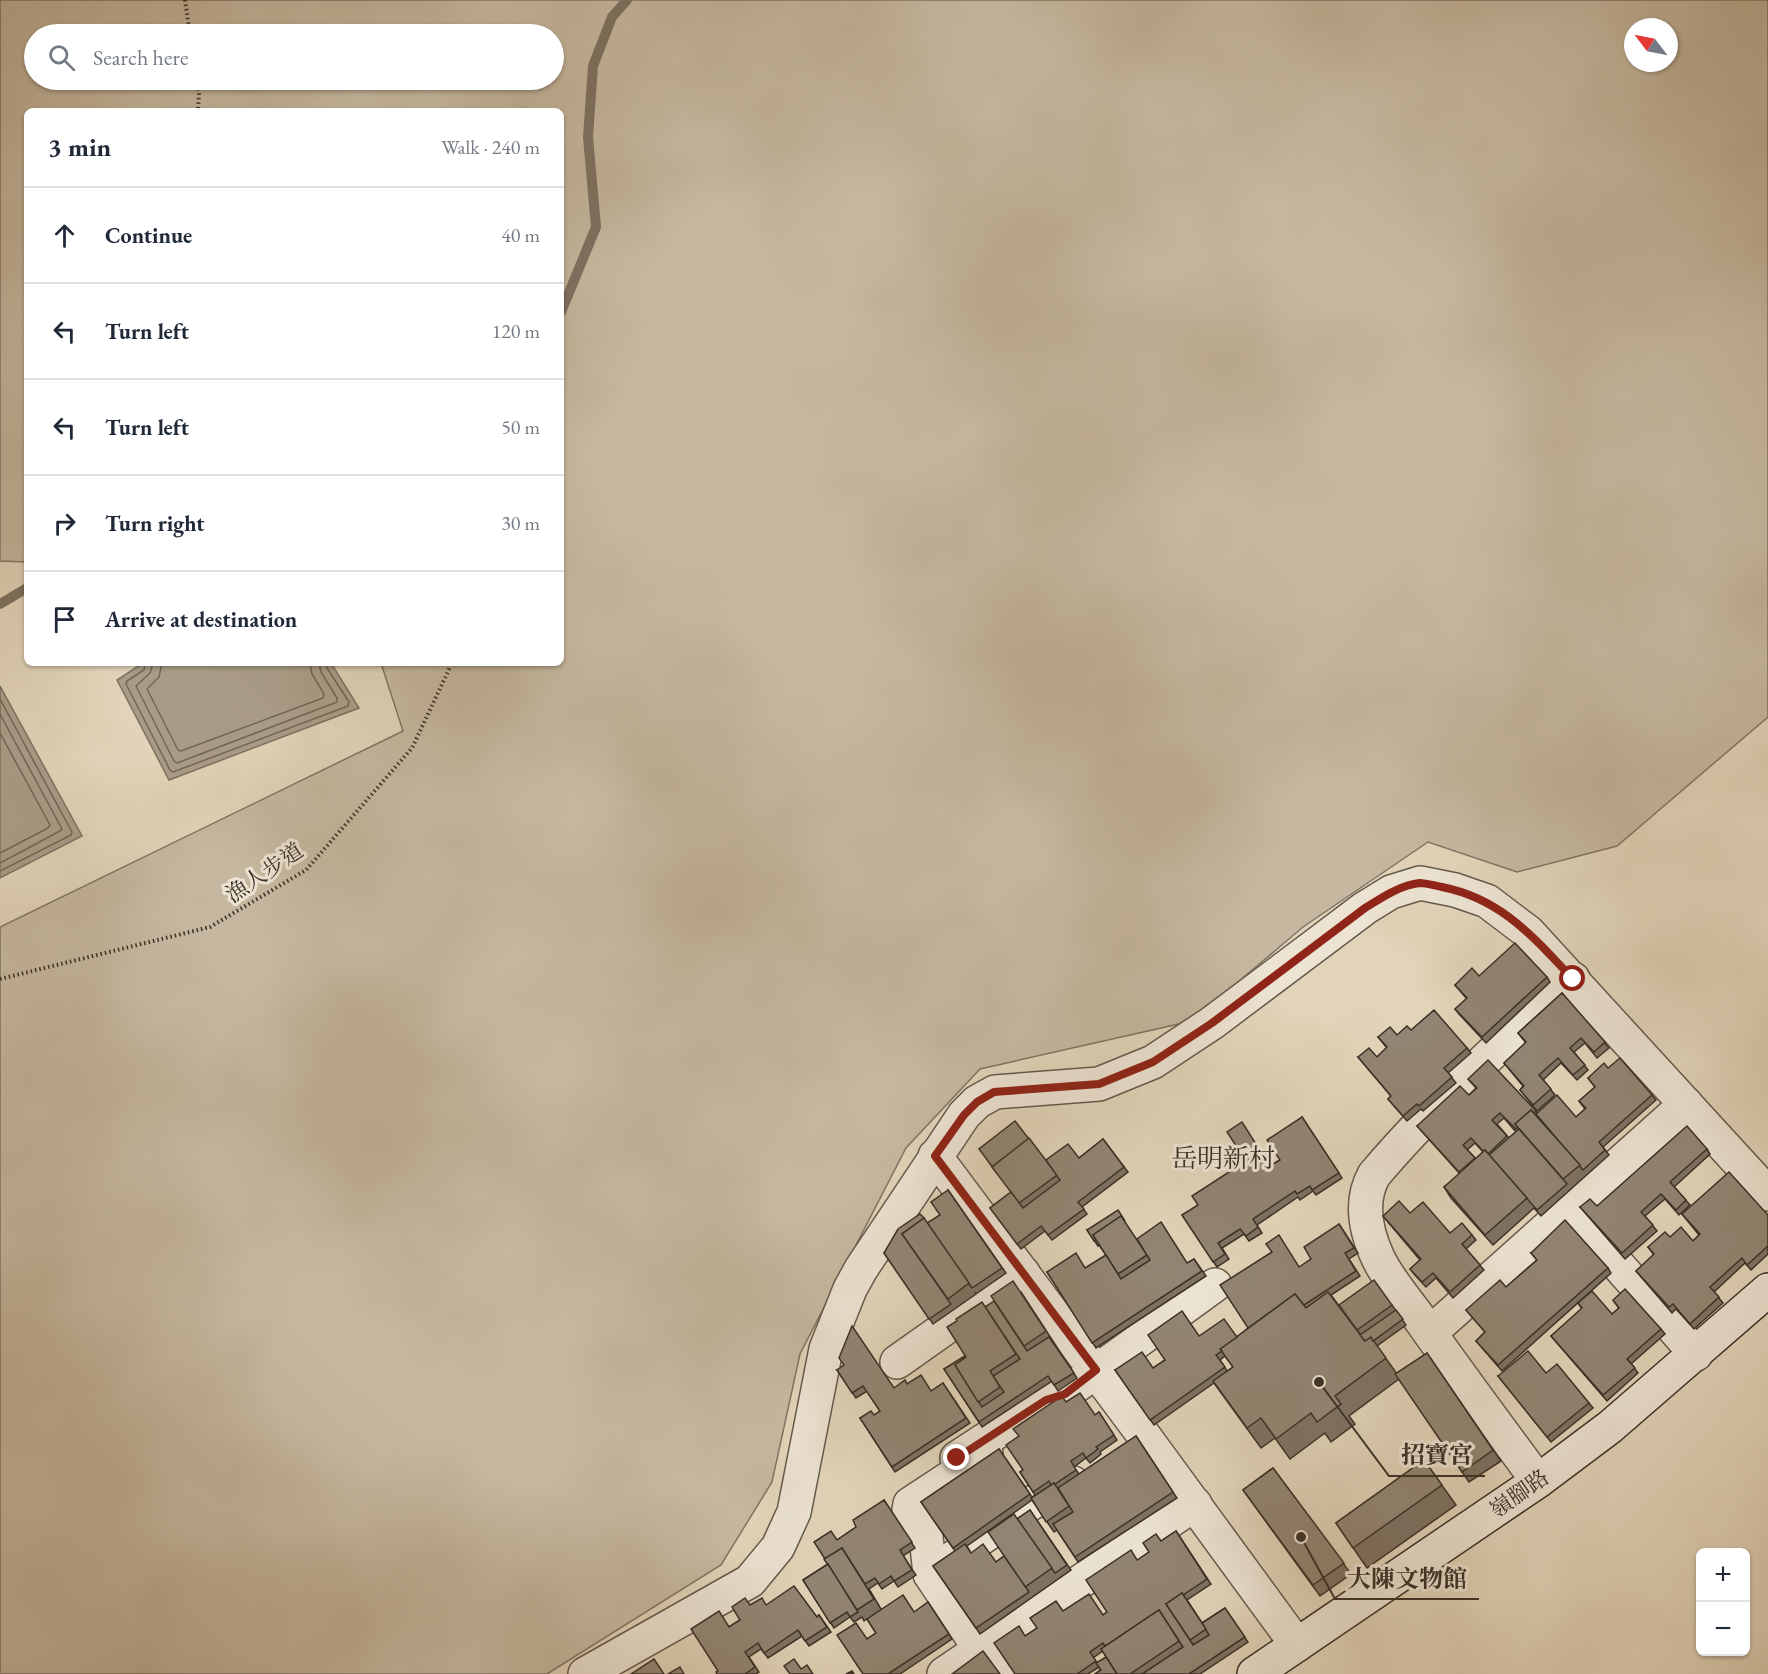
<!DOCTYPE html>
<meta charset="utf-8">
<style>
body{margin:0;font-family:"EB Garamond","Noto Serif TC",serif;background:#f6f6f7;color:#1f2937}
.controls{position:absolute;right:18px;bottom:18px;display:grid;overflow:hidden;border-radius:9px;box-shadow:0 2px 4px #0004}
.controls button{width:54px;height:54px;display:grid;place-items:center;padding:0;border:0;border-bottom:2px solid #e0e1e3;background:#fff;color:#1f2937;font:30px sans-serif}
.compass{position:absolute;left:1624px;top:18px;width:54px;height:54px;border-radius:50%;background:#fff;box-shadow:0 2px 4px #0004;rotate:302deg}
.stop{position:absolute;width:18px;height:18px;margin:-14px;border:4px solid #8f2418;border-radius:50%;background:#fff}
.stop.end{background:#8f2418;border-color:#fff;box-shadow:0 2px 6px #0008}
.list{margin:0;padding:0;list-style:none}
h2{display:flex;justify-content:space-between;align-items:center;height:78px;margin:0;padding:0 24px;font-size:26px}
h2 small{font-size:20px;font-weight:400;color:#747a83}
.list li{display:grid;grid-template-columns:39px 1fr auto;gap:18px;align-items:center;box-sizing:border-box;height:96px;padding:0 24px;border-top:2px solid #e0e1e3}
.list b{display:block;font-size:22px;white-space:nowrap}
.list em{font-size:20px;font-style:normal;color:#747a83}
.icon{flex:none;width:33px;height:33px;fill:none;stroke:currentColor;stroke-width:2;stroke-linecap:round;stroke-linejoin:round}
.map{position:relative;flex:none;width:1768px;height:1674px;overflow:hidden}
.search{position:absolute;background:#fff;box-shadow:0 2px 4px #0004;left:24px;top:24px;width:540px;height:66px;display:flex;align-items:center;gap:15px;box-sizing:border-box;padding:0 21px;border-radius:33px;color:#747a83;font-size:22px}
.panel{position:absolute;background:#fff;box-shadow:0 2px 4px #0004;left:24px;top:108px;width:540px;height:558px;border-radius:9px}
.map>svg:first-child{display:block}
.green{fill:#c6b8a0;stroke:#807464;stroke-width:1.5;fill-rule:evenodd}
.water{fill:#a99c87;stroke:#7d7161;stroke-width:1.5}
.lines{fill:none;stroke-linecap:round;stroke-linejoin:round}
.shore{stroke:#726657;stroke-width:1.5}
.stream{stroke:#7d7161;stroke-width:10}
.street-casing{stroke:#65594c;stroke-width:36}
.secondary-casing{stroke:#3b3027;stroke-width:36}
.path{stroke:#3b3027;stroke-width:4;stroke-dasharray:1.5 3;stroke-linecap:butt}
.street{stroke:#ece3d2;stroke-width:33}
.secondary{stroke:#ece3d2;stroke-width:33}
.wall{fill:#7e7263;stroke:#3b3027;stroke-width:1.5;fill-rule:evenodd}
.building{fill:#928573;stroke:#3b3027;stroke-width:1.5}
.route{stroke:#8f2418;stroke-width:8}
.labels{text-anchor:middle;stroke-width:6;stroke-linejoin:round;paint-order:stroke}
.street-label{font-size:22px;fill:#3b3027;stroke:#ece3d2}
.quarter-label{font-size:26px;fill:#3b3027;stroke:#ece3d2}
.leader{fill:none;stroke:#3b3027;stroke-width:2}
.callout-dot{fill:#3b3027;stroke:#ece3d2;stroke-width:2}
.callout-label{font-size:24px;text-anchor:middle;font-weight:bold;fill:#3b3027;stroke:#ece3d2;stroke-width:6;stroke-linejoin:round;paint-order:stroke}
</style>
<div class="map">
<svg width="1768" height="1674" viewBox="0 0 1768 1674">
<rect width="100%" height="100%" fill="#e2d4b9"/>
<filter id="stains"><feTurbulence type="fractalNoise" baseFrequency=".00333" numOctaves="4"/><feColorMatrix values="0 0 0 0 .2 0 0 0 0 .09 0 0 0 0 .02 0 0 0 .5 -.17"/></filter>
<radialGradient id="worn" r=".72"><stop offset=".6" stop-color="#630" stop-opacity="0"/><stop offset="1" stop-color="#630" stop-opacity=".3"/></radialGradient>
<!-- green -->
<path class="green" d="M0 0H1768V717L1617 846 1517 872 1428 842 1303 927 1192 1021 980 1069 906 1148 800 1354 772 1482 721 1565 547 1674H0V927L403 731 381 663H561V111H27V562L0 561ZM1633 27H1669V63H1633ZM34 34H554V80H34Z"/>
<!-- water -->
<g class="water">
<polygon points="143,663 331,663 359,708 169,780 117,680"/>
<polygon points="0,686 82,836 0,878"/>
</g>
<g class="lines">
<!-- shore -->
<g class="shore">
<polyline points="145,663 144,670 127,681 126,684 170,770 173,772 348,706 349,702 327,668 327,663"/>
<polyline points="153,663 150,673 136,686 174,761 177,763 337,702 337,698 321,672 319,663"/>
<polyline points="162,663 159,677 147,689 178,750 181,751 323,698 324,694 312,674 310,663"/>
<polyline points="0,699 72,832 71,835 0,871"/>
<polyline points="0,714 62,829 60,831 0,863"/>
<polyline points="0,733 50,825 48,828 0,853"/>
</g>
<!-- stream -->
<g class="stream">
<polyline points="561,312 596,227 588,137 593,66 612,17 627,0"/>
<polyline points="0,604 27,588"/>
</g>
<!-- street casing -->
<g class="street-casing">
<g id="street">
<polyline points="935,1156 1142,1433 1297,1645"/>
<polyline points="1569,1209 1696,1354"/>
<polyline points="1430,1333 1686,1104"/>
<polyline points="897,1362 1023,1273"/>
<polyline points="957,1458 1046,1400 1065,1394 1215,1285"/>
<path d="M1538 1481C1499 1428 1460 1376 1422 1322 1408 1302 1389 1281 1378 1258 1366 1232 1359 1202 1374 1175 1434 1104 1504 1042 1573 979"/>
<polyline points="930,1574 926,1537 909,1510 910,1504 986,1454"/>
<polyline points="987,1645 1008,1674"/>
<polyline points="980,1649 930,1574 1033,1502 1056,1494 1073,1483"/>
<polyline points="585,1674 750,1581 778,1547 794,1512 826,1349 850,1289 861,1269 964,1115 977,1102 995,1092 1099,1084 1153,1062 1212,1023 1365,908 1391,892 1420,883 1455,890 1487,901 1528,932 1768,1194"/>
<polyline points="944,1674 1195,1504"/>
</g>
</g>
<!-- secondary casing -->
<g class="secondary-casing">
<polyline id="secondary" points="1254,1674 1538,1481 1610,1427 1768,1290"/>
</g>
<!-- path -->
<g class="path">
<polyline points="185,0 190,34"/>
<polyline points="197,80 199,92 198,111"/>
<polyline points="0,979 210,927 306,870 412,748 452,663"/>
</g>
<!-- street -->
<use href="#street" class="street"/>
<!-- secondary -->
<use href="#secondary" class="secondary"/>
</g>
<!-- wall -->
<g class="wall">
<polygon points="1479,976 1547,977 1550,982 1486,1043 1459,1014 1455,1009 1467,999 1455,985"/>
<polygon points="1562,993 1609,1048 1597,1058 1585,1043 1574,1052 1588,1070 1577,1080 1561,1063 1543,1080 1555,1095 1537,1111 1520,1090 1523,1086 1504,1063 1526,1043 1518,1033"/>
<polygon points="1411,1030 1467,1048 1471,1053 1448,1073 1456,1083 1423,1111 1421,1109 1407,1121 1388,1099 1391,1096 1358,1057 1377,1057 1387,1048 1378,1037 1397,1035"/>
<path d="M1608 1068 1652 1095 1656 1100 1603 1147 1609 1155 1571 1189 1541 1216 1534 1208 1493 1245 1451 1198 1444 1187 1460 1174 1417 1126 1469 1095 1476 1088 1468 1079 1536 1111 1537 1113 1576 1117 1585 1109 1579 1101 1595 1087 1588 1078ZM1504 1118 1516 1132 1509 1138 1497 1124ZM1475 1143 1483 1152 1476 1159 1467 1150Z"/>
<polygon points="1302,1117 1342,1178 1316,1195 1313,1191 1300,1200 1298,1197 1257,1225 1262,1233 1249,1241 1244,1234 1222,1248 1229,1259 1217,1267 1182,1215 1280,1160"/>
<polygon points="1103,1139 1128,1172 1082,1207 1087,1214 1052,1240 1045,1231 1021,1249 990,1208 1011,1192 1047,1162 1079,1158"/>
<polygon points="1707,1149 1710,1154 1674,1187 1690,1205 1679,1215 1665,1199 1645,1216 1657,1231 1625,1259 1580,1207 1597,1206"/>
<polygon points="948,1190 1006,1273 976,1294 975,1292 976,1294 933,1324 884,1253 940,1215"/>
<polygon points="1410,1213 1450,1233 1472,1235 1476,1240 1466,1249 1484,1270 1453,1298 1436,1278 1426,1287 1414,1274 1410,1269 1420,1260 1383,1216"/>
<polygon points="1682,1214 1768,1215 1768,1254 1751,1270 1745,1263 1714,1292 1723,1303 1694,1329 1676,1309 1672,1313 1636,1271 1654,1255 1648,1247 1670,1237 1693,1241 1699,1235"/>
<path d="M1339 1224 1358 1253 1349 1259 1360 1276 1331 1295 1365 1341 1339 1305H1392L1406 1325 1377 1346 1397 1374 1427 1353 1501 1461 1469 1482 1399 1379 1349 1416 1355 1424 1331 1442 1325 1433 1290 1459 1275 1438 1261 1448 1214 1383 1154 1425 1115 1370 1153 1368 1199 1336 1237 1337 1248 1328 1300 1267 1311 1259ZM1225 1356 1233 1367 1227 1371 1220 1360Z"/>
<polygon points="1087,1230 1188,1263 1194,1259 1206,1276 1096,1348 1047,1272 1086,1268 1106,1255 1099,1245 1098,1246"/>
<polygon points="1531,1253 1608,1268 1611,1273 1502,1371 1476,1341 1485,1332 1466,1310 1506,1287 1537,1260"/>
<polygon points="1021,1292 1077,1378 1058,1391 1052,1381 982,1427 944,1369 965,1356 985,1307"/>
<polygon points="1613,1300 1661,1329 1665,1334 1631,1364 1638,1373 1607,1401 1551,1336 1582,1309 1578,1303 1612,1314 1619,1308"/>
<polygon points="837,1370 894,1388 907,1384 931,1391 943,1383 970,1423 895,1472 860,1418 874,1415 880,1411 867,1391 856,1398"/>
<polygon points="1546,1373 1589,1403 1593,1408 1551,1442 1498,1376"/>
<polygon points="1066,1402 1095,1415 1099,1412 1117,1440 1100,1452 1101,1454 1090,1463 1086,1458 1074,1467 1079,1474 1136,1436 1177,1498 1078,1562 1057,1530 1054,1532 1032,1500 967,1546 971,1553 996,1562 1004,1556 1017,1519 1030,1510 1071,1570 980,1634 933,1566 955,1551 921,1502 999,1449 1032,1497 1035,1495 1020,1472 1023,1470"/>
<polygon points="1424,1460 1456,1505 1367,1568 1336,1523"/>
<polygon points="1273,1468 1351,1574 1320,1596 1243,1490"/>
<polygon points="884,1500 915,1548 903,1556 916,1575 898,1587 894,1581 882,1589 878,1583 869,1589 881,1609 915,1612 928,1602 952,1639 900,1674 863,1674 867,1639 876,1633 867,1619 864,1621 862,1617 854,1622 850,1617 834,1628 803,1580 828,1564 837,1540 856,1527"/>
<path d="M1176 1531 1211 1584 1187 1600 1202 1623 1225 1608 1248 1642 1200 1674H1095L1100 1670 1099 1667 1088 1674H1015L1025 1636 1063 1611 1103 1615 1107 1612 1138 1560 1149 1552 1161 1541ZM1103 1651 1106 1657 1097 1663 1093 1658Z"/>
<polygon points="750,1605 766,1605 817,1617 819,1615 831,1632 809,1646 802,1636 768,1658 761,1649 749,1657 759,1672 756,1674 717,1674 729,1627 740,1620"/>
</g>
<!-- building -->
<g class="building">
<polygon points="1515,943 1547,977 1482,1037 1455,1009 1467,998 1455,985 1472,968 1479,976"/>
<polygon points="1562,993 1605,1042 1594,1052 1581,1038 1570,1048 1585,1065 1573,1075 1558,1058 1539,1075 1551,1089 1533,1105 1520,1090 1524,1086 1504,1063 1526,1042 1518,1033"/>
<polygon points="1434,1010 1467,1048 1444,1068 1452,1077 1419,1106 1417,1104 1403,1116 1388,1099 1391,1096 1358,1057 1369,1048 1377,1057 1387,1047 1378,1037 1390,1027 1397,1035 1407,1026 1411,1030"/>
<polygon points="1620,1058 1652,1095 1599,1142 1605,1150 1583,1170 1536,1114 1557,1095 1576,1117 1586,1108 1579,1101 1595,1087 1588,1078 1604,1063 1608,1068"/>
<polygon points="1488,1060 1536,1111 1534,1113 1531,1110 1515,1124 1518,1127 1516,1129 1500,1113 1492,1120 1507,1136 1488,1154 1485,1150 1484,1152 1471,1138 1463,1145 1475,1158 1459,1172 1417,1126 1460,1086 1469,1095 1477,1088 1468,1079"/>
<polygon points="1531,1110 1580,1165 1563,1179 1515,1124"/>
<polygon points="1302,1117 1339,1173 1312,1190 1310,1186 1297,1194 1295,1191 1253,1219 1258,1227 1246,1236 1240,1229 1218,1243 1225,1254 1213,1262 1182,1215 1198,1205 1192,1196 1246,1161 1227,1132 1242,1122 1270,1166 1280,1160 1267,1140"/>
<polygon points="1015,1121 1029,1139 992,1167 996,1172 979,1149"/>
<polygon points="1687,1126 1707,1149 1670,1182 1686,1200 1676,1210 1661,1194 1641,1212 1653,1225 1622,1253 1580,1207 1590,1199 1597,1206"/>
<polygon points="1519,1129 1567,1184 1537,1210 1489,1155"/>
<polygon points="1029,1138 1057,1175 1019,1203 992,1167"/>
<polygon points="1103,1139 1124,1167 1078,1202 1084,1209 1048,1235 1041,1226 1017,1244 990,1208 1011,1192 1023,1208 1060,1180 1046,1160 1068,1144 1079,1158"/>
<polygon points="1485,1150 1527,1198 1485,1235 1444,1187"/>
<polygon points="1729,1172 1768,1215 1768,1246 1747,1265 1742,1258 1710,1287 1719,1297 1690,1324 1673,1304 1669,1307 1636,1271 1654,1254 1648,1247 1665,1232 1670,1237 1681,1227 1693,1241 1700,1234 1682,1214"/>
<polygon points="948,1190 1002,1268 972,1288 927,1223 940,1215 931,1202"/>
<polygon points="1399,1201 1410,1213 1423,1202 1450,1233 1462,1223 1472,1235 1462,1244 1480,1265 1450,1292 1433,1273 1422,1282 1410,1269 1421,1259 1383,1216"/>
<polygon points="1118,1210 1125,1221 1121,1216 1093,1235 1096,1240 1094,1241 1087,1230"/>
<polygon points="920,1214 924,1218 902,1234 951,1304 929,1319 884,1253 898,1229"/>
<polygon points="1121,1216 1147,1255 1118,1274 1093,1235"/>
<polygon points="924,1218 969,1283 948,1299 902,1234"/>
<polygon points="1565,1220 1608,1268 1498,1365 1476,1341 1485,1332 1466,1310 1500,1280 1506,1287 1537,1260 1531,1253"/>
<polygon points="1161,1222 1187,1263 1194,1259 1202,1271 1092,1343 1047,1272 1076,1253 1085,1268 1106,1255 1121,1279 1150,1260 1137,1239"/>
<polygon points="1339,1224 1354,1248 1345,1253 1356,1271 1304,1305 1295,1294 1248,1328 1220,1285 1272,1252 1266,1244 1279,1235 1299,1267 1311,1259 1304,1247"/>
<polygon points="1374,1280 1392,1305 1357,1330 1339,1305"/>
<polygon points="1013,1281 1046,1331 1024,1346 991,1296"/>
<polygon points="1625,1289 1661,1329 1627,1359 1635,1368 1603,1395 1551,1336 1582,1308 1578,1303 1592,1291 1612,1314 1619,1308 1613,1300"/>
<polygon points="1328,1292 1365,1341 1371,1337 1386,1358 1335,1396 1341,1404 1317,1422 1311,1413 1276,1439 1261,1418 1247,1428 1213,1381 1233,1367 1220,1349 1295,1294 1306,1308"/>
<polygon points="994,1301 1027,1351 1049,1337 1074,1373 1054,1385 1048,1376 979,1422 944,1369 965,1356 966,1357 955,1365 982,1407 1004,1392 993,1376 1020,1359 985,1307"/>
<polygon points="982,1302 1016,1354 990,1371 1000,1387 978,1402 955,1365 966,1357 947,1327 957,1321 956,1319"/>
<polygon points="1396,1310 1403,1319 1373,1341 1371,1337 1365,1341 1360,1335"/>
<polygon points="1182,1311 1199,1336 1224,1319 1237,1337 1220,1349 1222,1351 1216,1355 1225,1367 1150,1420 1115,1370 1142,1352 1153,1368 1165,1360 1148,1335"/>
<polygon points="852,1326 894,1388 905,1380 907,1384 921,1375 931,1391 943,1383 966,1418 892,1467 860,1418 871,1411 874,1415 880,1411 863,1386 852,1393 837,1370 844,1365 839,1358"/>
<polygon points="1528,1351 1546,1373 1557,1364 1589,1403 1547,1437 1498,1376"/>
<polygon points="1427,1353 1493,1450 1462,1472 1395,1374"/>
<polygon points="1080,1393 1095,1415 1099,1412 1114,1435 1096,1447 1098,1449 1086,1458 1083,1453 1071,1461 1076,1470 1055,1484 1054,1483 1051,1485 1049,1481 1033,1492 1020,1472 1023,1470 1006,1445 1019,1436 1013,1429 1062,1396 1066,1402"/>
<polygon points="1136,1436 1173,1492 1075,1557 1053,1524 1073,1512 1058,1488"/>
<polygon points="999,1449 1030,1494 953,1548 921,1502"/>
<polygon points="1424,1460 1442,1485 1353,1548 1336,1523"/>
<polygon points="1273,1468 1344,1563 1313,1585 1243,1490"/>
<polygon points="1054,1483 1069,1506 1046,1522 1031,1498"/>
<polygon points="884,1500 912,1542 900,1550 912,1570 894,1581 891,1576 879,1584 875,1578 865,1584 842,1548 825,1559 814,1542 831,1531 837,1540 856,1527 853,1520"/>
<polygon points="1030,1510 1067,1565 1055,1573 1017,1519"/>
<polygon points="1014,1514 1052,1568 1025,1587 988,1532"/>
<polygon points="1176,1531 1207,1579 1183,1595 1182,1593 1166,1604 1190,1640 1193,1645 1209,1635 1202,1623 1225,1608 1245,1637 1189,1674 1142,1674 1183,1647 1159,1610 1105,1646 1103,1643 1090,1652 1096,1661 1077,1674 1015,1674 994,1643 1019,1626 1025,1636 1037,1628 1030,1618 1056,1601 1063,1611 1089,1594 1103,1615 1107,1612 1086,1580 1131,1550 1137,1560 1149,1552 1143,1543 1156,1534 1161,1541"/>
<polygon points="965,1544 971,1553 983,1544 996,1562 1004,1556 1029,1592 976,1628 933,1566"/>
<polygon points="842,1548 874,1599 857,1610 824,1559"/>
<polygon points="828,1564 858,1612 850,1617 847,1612 830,1623 803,1580"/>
<polygon points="794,1586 817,1617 819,1615 827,1627 805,1641 798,1630 764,1653 758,1643 745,1652 755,1667 745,1674 717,1674 716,1672 718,1671 691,1629 719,1611 729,1627 740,1620 732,1607 745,1598 750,1605 762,1598 766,1605"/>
<polygon points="1182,1593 1206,1629 1190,1640 1166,1604"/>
<polygon points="903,1595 914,1612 928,1602 949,1634 888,1674 863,1674 837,1635 856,1623 867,1639 876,1633 867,1619"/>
<polygon points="1159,1610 1179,1641 1130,1674 1117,1674 1101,1649"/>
<polygon points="983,1651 1000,1674 952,1674"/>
<polygon points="1106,1657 1117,1674 1095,1674 1101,1670 1096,1663"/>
<polygon points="654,1659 664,1674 631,1674"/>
<polygon points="794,1659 801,1669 807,1665 813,1674 790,1674 784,1666"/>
<polygon points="680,1667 684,1674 668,1674"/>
<polygon points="852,1671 854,1674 846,1674"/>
</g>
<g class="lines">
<!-- route -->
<path class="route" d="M957 1458 1046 1400 1065 1394 1096 1370 935 1156 964 1115 977 1102 994 1092 1099 1084 1153 1062 1212 1023 1365 908C1381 898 1400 885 1420 883 1426 883 1436 886 1442 887 1502 899 1533 937 1573 979"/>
</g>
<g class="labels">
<!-- street labels -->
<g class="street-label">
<text transform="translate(264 872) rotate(-34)" y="8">漁人步道</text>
<text transform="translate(1519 1493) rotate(-35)" y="8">嶺腳路</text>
</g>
<!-- quarter labels -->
<g class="quarter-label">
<text x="1223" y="1167">岳明新村</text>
</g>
</g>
<!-- callouts -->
<path class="leader" d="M1319 1382L1389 1476H1485M1301 1537L1335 1599H1479"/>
<g class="callout-dot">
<circle cx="1319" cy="1382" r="6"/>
<circle cx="1301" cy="1537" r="6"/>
</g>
<g class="callout-label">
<text x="1437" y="1463">招寶宮</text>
<text x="1407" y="1587">大陳文物館</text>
</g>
<rect width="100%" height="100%" filter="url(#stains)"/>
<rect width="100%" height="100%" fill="url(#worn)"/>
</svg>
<div class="controls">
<button>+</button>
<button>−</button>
</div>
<svg class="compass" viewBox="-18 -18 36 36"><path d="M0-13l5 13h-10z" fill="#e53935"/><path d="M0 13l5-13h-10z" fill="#747a83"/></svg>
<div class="stop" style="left:1573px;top:979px"></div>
<div class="stop end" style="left:957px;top:1458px"></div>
<div class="search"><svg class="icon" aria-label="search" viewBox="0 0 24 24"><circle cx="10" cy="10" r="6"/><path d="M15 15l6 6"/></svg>Search here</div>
<section class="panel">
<h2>3 min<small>Walk · 240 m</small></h2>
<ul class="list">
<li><svg class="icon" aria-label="ahead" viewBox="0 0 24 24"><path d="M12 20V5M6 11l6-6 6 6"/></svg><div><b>Continue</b></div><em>40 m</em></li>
<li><svg class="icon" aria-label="left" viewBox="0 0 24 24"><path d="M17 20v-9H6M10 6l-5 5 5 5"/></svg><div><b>Turn left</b></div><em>120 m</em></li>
<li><svg class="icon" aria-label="left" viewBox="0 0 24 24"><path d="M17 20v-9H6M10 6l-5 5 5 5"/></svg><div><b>Turn left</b></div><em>50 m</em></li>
<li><svg class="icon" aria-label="right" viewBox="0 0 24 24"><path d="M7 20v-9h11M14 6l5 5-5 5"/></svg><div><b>Turn right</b></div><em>30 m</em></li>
<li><svg class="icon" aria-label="arrive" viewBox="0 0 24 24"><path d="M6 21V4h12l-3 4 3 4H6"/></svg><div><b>Arrive at destination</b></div></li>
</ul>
</section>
</div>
